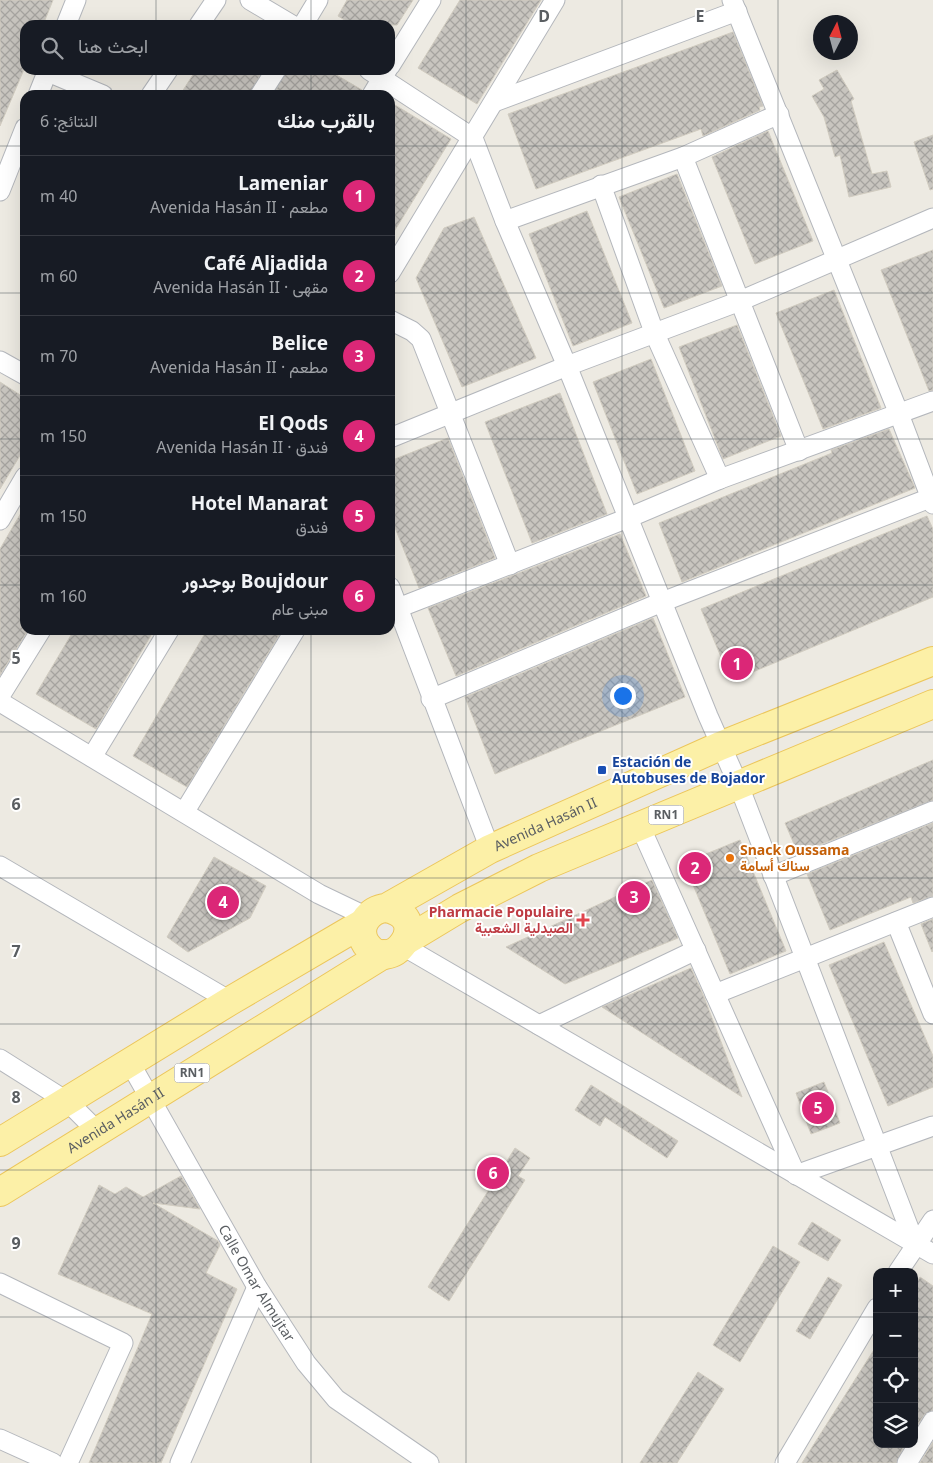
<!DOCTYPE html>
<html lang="ar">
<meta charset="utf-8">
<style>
body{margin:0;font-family:"Noto Sans",Vazirmatn,sans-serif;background:#20242c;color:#f1f3f6;direction:rtl}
.controls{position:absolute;right:15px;bottom:15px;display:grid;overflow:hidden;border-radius:10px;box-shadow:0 5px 20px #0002}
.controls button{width:45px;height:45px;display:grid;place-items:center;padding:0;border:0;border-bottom:1px solid #363941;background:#171b24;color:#f1f3f6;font:25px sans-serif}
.compass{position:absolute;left:813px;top:15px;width:45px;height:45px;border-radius:50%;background:#171b24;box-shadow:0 5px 20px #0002;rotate:6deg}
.you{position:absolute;left:622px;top:695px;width:18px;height:18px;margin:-12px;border:4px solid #fff;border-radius:50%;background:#1a73e8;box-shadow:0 0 0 8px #1a73e833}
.badge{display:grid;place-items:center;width:32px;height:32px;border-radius:50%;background:#db2777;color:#fff;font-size:16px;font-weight:700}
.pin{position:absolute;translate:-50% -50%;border:2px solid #fff;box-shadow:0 1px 5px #0006}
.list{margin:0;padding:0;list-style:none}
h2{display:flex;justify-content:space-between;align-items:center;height:65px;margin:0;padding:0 20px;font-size:21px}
h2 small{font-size:16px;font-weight:400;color:#9ea1a6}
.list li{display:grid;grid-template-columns:32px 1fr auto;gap:15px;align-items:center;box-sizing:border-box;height:80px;padding:0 20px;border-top:1px solid #363941}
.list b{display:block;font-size:19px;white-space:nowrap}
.list p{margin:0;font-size:16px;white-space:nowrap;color:#9ea1a6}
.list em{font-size:16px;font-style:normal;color:#9ea1a6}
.icon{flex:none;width:28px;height:28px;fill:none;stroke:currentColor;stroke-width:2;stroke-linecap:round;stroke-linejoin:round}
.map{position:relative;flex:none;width:933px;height:1463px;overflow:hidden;direction:ltr}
.search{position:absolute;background:#171b24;box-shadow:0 5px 20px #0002;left:20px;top:20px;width:375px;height:55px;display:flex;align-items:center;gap:12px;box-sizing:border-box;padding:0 18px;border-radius:15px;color:#9ea1a6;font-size:19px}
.panel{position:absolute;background:#171b24;box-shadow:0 5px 20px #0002;left:20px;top:90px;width:375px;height:545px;border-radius:15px;direction:rtl}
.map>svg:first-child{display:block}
.building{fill:url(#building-cross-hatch);stroke:#d1ccc0}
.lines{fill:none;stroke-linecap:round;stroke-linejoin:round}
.street-casing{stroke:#b4b7bc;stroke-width:21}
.primary-casing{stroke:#ecc65b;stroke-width:30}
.street{stroke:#fff;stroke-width:19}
.primary{stroke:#fcf0a7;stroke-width:28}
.grid{fill:none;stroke:#5a5e62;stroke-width:1;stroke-opacity:0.55}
.transit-dot{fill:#1a4fb4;stroke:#fff;stroke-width:2}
.food-dot{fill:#e8710a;stroke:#fff;stroke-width:2}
.health-dot{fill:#e0444e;stroke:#fff;stroke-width:2}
.labels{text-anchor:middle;stroke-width:4;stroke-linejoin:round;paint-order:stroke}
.shield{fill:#fff;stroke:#8c8e91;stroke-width:1}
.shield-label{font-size:12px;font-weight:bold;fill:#5a5e62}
.transit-label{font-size:14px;font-weight:bold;fill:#164399;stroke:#fff;text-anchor:start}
.street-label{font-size:14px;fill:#5a5e62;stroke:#fff}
.food-label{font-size:14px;font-weight:bold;fill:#c56008;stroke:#fff;text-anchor:start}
.health-label{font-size:14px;font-weight:bold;fill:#be3a42;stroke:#fff;text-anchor:end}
.grid-label{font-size:16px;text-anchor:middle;font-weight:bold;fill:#5a5e62;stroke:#fff;stroke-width:4;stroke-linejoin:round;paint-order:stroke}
</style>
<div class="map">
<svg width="933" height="1463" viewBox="0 0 933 1463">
<defs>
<pattern id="building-cross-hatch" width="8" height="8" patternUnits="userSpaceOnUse" patternTransform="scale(1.25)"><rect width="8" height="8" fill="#c8c5bf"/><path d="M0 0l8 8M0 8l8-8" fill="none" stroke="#a5a39f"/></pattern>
</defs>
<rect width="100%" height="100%" fill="#edeae2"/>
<!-- building -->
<g class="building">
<polygon points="0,0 53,0 43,25 25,25 25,67 0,126"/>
<polygon points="347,0 413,0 397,25 353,25 338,16"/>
<polygon points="460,0 541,0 477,104 418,68"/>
<polygon points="733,32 763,106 759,107 760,110 703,136 701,129 536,189 508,114"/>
<polygon points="196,70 263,70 249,95 180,95"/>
<polygon points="287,70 328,70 362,90 361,95 273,95"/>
<polygon points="837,70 854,99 851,101 872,174 887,171 891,187 849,197 840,155 835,157 824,117 812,96 824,89 819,80"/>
<polygon points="390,102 451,139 390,238"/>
<polygon points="768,131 813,241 755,264 712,157"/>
<polygon points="933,135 933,189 930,190 914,142"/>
<polygon points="677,174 722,286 664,308 619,197"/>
<polygon points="587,211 632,323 573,346 529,234"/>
<polygon points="474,217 536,358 462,387 416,278 444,228"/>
<polygon points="933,250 933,390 929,391 881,270"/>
<polygon points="834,290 881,408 823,429 776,313"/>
<polygon points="737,325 781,436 723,459 679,347"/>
<polygon points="651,359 695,471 637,494 593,382"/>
<polygon points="0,382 25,398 25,447 0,489"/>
<polygon points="560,393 607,514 532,543 485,422"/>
<polygon points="889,429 915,488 682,582 659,523 832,453 831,450"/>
<polygon points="448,438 495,558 419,588 390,515 390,461"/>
<polygon points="25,506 25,630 28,630 0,675 0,549"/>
<polygon points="927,516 933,529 933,597 731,681 701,609"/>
<polygon points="620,534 646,596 456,676 428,608"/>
<polygon points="653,618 685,697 495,774 465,697"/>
<polygon points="74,630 154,630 96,729 36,694"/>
<polygon points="207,630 282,630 187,787 133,756"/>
<polygon points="933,760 933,800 799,853 797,851 785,823"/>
<polygon points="933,823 933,896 913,903 911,897 830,930 807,874"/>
<polygon points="740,840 786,951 730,974 684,863"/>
<polygon points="214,857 266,886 250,918 188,952 167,937"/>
<polygon points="652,880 678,938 565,984 506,947"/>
<polygon points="933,919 933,951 932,952 921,924"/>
<polygon points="884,942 933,1056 933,1087 888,1106 829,965"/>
<polygon points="691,968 704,997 742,1097 602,1007"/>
<polygon points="824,1082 840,1123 811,1134 796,1093"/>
<polygon points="591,1085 678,1141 667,1158 605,1117 600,1126 575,1110"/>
<polygon points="515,1148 530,1158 518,1176 525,1180 449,1301 428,1287"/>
<polygon points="181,1176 200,1209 153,1203 218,1241 220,1245 206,1273 237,1289 161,1463 89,1463 152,1314 58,1274 99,1185 115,1194 126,1187 143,1197"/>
<polygon points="812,1222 841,1240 828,1261 798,1244"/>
<polygon points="773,1246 800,1262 740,1362 713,1345"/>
<polygon points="828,1277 842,1285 810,1339 796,1331"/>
<polygon points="920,1277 933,1286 933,1410 924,1415 914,1430 914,1286"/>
<polygon points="877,1345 877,1444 905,1444 896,1463 802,1463"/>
<polygon points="698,1372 724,1389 677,1463 640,1463"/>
<polygon points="933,1442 933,1463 920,1463"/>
</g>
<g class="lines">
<!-- street casing -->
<g class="street-casing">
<g id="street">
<polyline points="250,0 292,25"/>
<polyline points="732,0 899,414 933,504"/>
<polyline points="66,25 76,0"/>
<polyline points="199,25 216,0"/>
<polyline points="303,25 318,0"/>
<polyline points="390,66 431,0"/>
<polyline points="369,70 473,138 505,221 567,366 708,716 739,786 915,1244"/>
<polyline points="48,72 103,95"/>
<polyline points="38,95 48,70"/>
<polyline points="151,95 168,70"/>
<polyline points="260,95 276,70"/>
<polyline points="372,95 387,70"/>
<polyline points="494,102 737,11"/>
<polyline points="683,157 799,451"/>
<polyline points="601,185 654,332 720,479"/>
<polyline points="0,191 25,128"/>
<polyline points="505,221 683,157 779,114"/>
<polyline points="390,273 555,0"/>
<polyline points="390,320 412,331 421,339 510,565"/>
<polyline points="0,361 25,375"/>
<polyline points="390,438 567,366 740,301 933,218"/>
<polyline points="0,520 25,477"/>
<polyline points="390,587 490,849"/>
<polyline points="398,608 628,518 720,479 933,401"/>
<polyline points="0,696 41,630"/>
<polyline points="431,699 662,602 930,498"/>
<polyline points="0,702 319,894 367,917"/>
<polyline points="92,757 169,630"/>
<polyline points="185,811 295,630"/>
<polyline points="640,826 796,1175 933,1126"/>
<polyline points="0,866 230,1001"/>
<polyline points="773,876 933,811"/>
<polyline points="896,922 933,1014"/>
<polyline points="403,946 933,1254"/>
<polyline points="715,994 933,907"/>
<polyline points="539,1025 696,950"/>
<polyline points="0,1059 68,1102 98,1132"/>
<path id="s1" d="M130 1063 257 1287 306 1363 336 1399 429 1463"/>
<polyline points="898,1272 933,1220"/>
<polyline points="0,1283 123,1343 68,1463"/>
<polyline points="0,1439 53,1463"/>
<polyline points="180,1463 257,1287"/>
<polyline points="785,1463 877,1308"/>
<polyline points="907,1463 933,1421"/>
</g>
</g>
<!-- primary casing -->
<g class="primary-casing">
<g id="primary">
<path id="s2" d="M386 908C436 918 390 979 366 944 355 927 369 909 386 908L490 849 720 746 933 661"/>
<polyline points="407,940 460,908 539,868 933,704"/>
<polyline points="0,1142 230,1001 363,923"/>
<path id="s3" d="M0 1192 384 954"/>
</g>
</g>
<!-- street -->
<use href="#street" class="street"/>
<!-- primary -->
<use href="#primary" class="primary"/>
</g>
<!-- grid -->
<path class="grid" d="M156 0V25M311 0V25M466 0V1463M622 0V1463M778 0V1463M156 70V95M311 70V95M0 146H25M390 146H933M0 293H25M390 293H933M0 439H25M390 439H933M0 585H25M390 585H933M156 630V1463M311 630V1463M0 732H933M0 878H933M0 1024H933M0 1170H933M0 1317H877M914 1317H933"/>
<!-- markers -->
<rect class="transit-dot" x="597" y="765" width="10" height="10" rx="2.5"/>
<circle class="food-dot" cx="730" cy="858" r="5"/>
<path class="health-dot" d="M580.5 912.5h5v5h5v5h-5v5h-5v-5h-5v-5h5z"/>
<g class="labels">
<!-- shield labels -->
<g class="shield">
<rect x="648.5" y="805.5" width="35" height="19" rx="4"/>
<rect x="174.5" y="1063.5" width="35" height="19" rx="4"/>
</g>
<g class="shield-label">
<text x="666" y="819">RN1</text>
<text x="192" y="1077">RN1</text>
</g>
<!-- transit labels -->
<g class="transit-label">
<text x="612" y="767">Estación de<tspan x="612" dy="16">Autobuses de Bojador</tspan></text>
</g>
<!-- street labels -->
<g class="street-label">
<text dy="5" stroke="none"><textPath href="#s2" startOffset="324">Avenida Hasán II</textPath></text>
<text dy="5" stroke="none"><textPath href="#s3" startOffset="136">Avenida Hasán II</textPath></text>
<text dy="5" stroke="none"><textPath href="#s1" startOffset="254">Calle Omar Almujtar</textPath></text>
</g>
<!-- food labels -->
<g class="food-label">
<text x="740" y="855">Snack Oussama<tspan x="740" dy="16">سناك أسامة</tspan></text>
</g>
<!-- health labels -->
<g class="health-label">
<text x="573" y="917">Pharmacie Populaire<tspan x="573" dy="16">الصيدلية الشعبية</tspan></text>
</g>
</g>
<g class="grid-label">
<text x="544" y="22">D</text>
<text x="700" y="22">E</text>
<text x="16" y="664">5</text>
<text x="16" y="810">6</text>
<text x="16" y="957">7</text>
<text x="16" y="1103">8</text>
<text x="16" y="1249">9</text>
</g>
</svg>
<div class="controls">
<button>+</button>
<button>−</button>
<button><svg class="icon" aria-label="locate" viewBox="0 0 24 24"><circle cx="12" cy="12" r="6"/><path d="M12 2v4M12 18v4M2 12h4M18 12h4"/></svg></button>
<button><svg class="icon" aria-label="layers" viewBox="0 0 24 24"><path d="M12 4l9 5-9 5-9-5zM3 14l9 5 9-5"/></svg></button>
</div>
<svg class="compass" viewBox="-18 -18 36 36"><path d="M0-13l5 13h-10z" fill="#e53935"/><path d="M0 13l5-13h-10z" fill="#9ea1a6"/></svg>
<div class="you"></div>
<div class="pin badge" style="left:737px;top:664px">1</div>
<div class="pin badge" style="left:695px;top:868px">2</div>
<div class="pin badge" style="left:634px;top:897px">3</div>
<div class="pin badge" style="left:223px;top:902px">4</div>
<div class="pin badge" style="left:818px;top:1108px">5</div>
<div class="pin badge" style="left:493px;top:1173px">6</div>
<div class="search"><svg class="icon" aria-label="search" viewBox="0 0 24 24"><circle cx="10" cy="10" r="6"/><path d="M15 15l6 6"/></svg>ابحث هنا</div>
<section class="panel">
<h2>بالقرب منك<small>النتائج: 6</small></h2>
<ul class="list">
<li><span class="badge">1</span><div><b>Lameniar</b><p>مطعم · Avenida Hasán II</p></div><em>40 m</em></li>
<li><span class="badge">2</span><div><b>Café Aljadida</b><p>مقهى · Avenida Hasán II</p></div><em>60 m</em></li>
<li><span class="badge">3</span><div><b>Belice</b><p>مطعم · Avenida Hasán II</p></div><em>70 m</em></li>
<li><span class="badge">4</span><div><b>El Qods</b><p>فندق · Avenida Hasán II</p></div><em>150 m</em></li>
<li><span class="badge">5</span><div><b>Hotel Manarat</b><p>فندق</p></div><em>150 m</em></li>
<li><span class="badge">6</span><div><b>Boujdour بوجدور</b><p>مبنى عام</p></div><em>160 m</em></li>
</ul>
</section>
</div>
